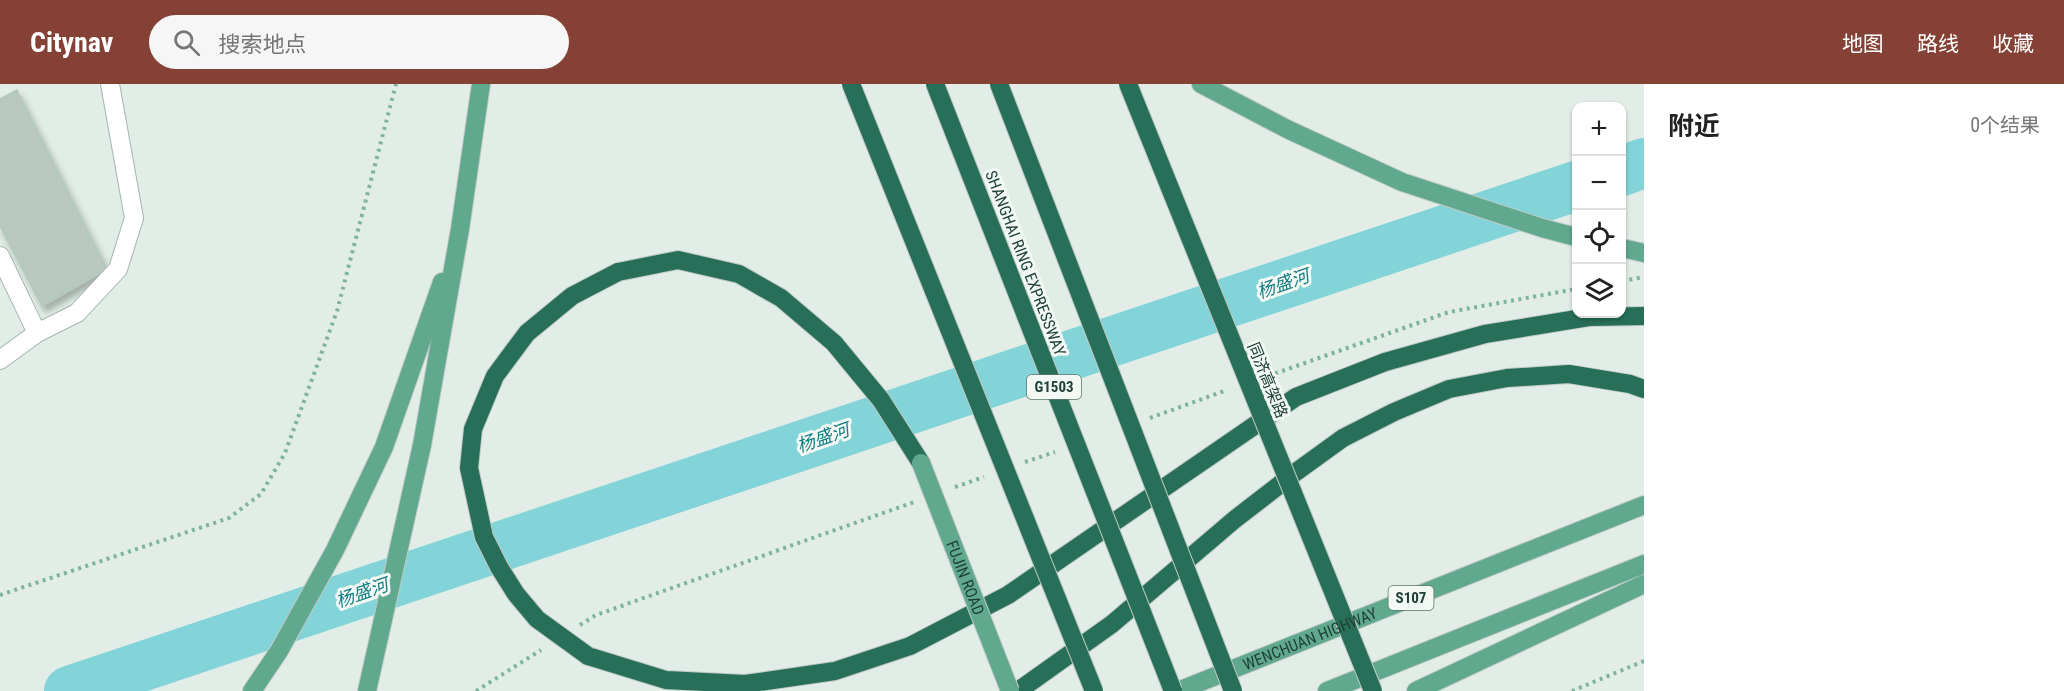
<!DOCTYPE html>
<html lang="zh">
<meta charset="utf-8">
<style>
body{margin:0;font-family:"Roboto Condensed","Noto Sans SC",sans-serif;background:#f6f6f6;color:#222}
.controls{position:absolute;right:18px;top:18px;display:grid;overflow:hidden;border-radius:12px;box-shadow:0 2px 4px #0004}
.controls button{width:54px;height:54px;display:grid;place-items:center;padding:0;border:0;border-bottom:2px solid #e0e0e0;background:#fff;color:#222;font:30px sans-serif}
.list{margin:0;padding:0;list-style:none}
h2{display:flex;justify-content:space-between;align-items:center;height:78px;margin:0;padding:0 24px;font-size:26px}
h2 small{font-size:20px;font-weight:400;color:#767676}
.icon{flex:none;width:33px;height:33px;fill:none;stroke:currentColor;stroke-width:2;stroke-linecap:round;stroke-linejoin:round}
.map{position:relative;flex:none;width:1644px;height:607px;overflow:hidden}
header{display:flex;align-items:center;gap:36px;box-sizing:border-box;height:84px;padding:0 30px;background:#854135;color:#fff}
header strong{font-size:28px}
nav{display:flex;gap:33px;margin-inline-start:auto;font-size:21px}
.search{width:420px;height:54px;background:#f6f6f6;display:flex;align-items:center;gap:15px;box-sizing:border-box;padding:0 21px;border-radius:33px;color:#767676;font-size:22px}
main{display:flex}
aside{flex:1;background:#fff}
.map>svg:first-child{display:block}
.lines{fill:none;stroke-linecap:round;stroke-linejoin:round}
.river{stroke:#83d4d8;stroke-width:50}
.building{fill:#b6c8bf;stroke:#b2c8bd;stroke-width:1.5;filter:url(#shadow)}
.minor-casing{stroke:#a3b6ad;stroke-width:20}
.major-casing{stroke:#c0cac6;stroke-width:20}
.highway-casing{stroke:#c0cac6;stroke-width:20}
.path{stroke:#7eb49d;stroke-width:4;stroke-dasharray:3 4.5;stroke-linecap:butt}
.minor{stroke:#fff;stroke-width:18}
.major{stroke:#60a88e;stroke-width:18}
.highway{stroke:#286f59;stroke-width:18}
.major-bridge-casing{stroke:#c0cac6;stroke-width:20;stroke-linecap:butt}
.highway-bridge-casing{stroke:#c0cac6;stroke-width:20;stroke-linecap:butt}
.major-bridge{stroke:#60a88e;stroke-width:18}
.highway-bridge{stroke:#286f59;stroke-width:18}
.labels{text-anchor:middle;stroke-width:6;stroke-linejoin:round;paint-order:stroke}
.shield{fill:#f2f9f5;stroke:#5e786e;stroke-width:1.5}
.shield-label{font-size:15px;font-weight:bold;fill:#1f4034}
.street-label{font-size:16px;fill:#1f4034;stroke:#f2f9f5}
.water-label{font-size:18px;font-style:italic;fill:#137c82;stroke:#f2f9f5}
</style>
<header>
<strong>Citynav</strong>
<div class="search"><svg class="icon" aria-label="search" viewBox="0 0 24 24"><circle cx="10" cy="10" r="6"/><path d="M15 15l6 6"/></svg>搜索地点</div>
<nav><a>地图</a><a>路线</a><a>收藏</a></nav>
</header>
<main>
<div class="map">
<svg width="1644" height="607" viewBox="0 0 1644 607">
<defs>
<filter id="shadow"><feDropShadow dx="3.5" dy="6" stdDeviation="3" flood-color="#0004"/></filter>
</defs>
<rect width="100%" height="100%" fill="#e1ede6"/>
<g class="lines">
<!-- river -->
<g class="river">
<polyline points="1622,87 1644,79"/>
<polyline points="69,607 1576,102"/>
</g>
</g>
<!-- building -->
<polygon class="building" points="17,6 107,185 42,222 0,142 0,15"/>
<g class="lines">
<!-- minor casing -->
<g class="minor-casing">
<g id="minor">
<polyline points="0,172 37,249"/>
<polyline points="0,276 37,249 77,229 118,185 134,134 110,0"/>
</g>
</g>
<!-- major casing -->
<g class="major-casing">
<g id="major">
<polyline points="1201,0 1289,46 1402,98 1542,144 1576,153"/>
<polyline points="1622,164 1644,169"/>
<polyline points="252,607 279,567 335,466 384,363 442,198"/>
<polyline points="367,607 422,361 460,145 481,0"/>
<path id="s1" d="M1178 607 1644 421"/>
<polyline points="1327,607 1644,480"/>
<polyline points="1416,607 1644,500"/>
</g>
</g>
<!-- highway casing -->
<g class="highway-casing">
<g id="highway">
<polyline points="618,188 678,176 739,190 781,214 834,259 881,316 921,379"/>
<polyline points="588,572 666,596 745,600 835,587 910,562 1008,511 1296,313 1385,278 1485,250 1589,233 1644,232"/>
<polyline points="1018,607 1112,540 1234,436 1296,388 1343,354 1394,328 1449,305 1507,294 1569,290 1630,300 1644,305"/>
</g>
</g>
<!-- path -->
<g class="path">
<polyline points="1622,197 1644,193"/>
<polyline points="1268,292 1449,228 1576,205"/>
<polyline points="1150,334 1227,306"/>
<polyline points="1025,378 1055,368"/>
<polyline points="955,403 984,393"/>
<polyline points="0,511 229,434 261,410 285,369 337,227 396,0"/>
<polyline points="580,541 596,531 914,418"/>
<polyline points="476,607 541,566"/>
<polyline points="1572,607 1644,577"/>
</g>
<!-- minor -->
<use href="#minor" class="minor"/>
<!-- major -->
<use href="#major" class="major"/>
<!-- highway -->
<use href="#highway" class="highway"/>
<!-- major-bridge casing -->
<g class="major-bridge-casing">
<g id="major-bridge">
<path id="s2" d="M921 379 1010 607"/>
</g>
</g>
<!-- highway-bridge casing -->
<g class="highway-bridge-casing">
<g id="highway-bridge">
<polyline points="851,0 1094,607"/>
<polyline points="935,0 1173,607"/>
<polyline points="999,0 1233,607"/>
<polyline points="1128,0 1373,607"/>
<polyline points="588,572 537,535 516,510 499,483 484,453 469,384 473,345 495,292 527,249 572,212 618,188"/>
</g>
</g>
<!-- major-bridge -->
<use href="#major-bridge" class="major-bridge"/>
<!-- highway-bridge -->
<use href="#highway-bridge" class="highway-bridge"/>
</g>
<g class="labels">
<!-- shield labels -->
<g class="shield">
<rect x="1027" y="291" width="54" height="24" rx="4.5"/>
<rect x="1388.5" y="502" width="45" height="24" rx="4.5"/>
</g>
<g class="shield-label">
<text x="1054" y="308">G1503</text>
<text x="1411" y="519">S107</text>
</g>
<!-- street labels -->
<g class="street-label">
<text transform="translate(1026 179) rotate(69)" y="6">SHANGHAI RING EXPRESSWAY</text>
<text transform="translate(1268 296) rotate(68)" y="6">同济高架路</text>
<text dy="6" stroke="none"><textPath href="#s2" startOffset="123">FUJIN ROAD</textPath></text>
<text dy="6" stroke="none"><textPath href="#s1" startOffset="142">WENCHUAN HIGHWAY</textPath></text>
</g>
<!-- water labels -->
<g class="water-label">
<text transform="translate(1283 200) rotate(-19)" y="6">杨盛河</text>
<text transform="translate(823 354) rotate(-19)" y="6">杨盛河</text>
<text transform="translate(362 509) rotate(-19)" y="6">杨盛河</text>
</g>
</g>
</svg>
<div class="controls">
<button>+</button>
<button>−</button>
<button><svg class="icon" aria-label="locate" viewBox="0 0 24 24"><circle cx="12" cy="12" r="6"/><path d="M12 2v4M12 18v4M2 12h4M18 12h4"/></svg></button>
<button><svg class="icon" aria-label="layers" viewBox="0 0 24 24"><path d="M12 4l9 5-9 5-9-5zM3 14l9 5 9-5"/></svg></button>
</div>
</div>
<aside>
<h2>附近<small>0个结果</small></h2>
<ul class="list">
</ul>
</aside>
</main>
